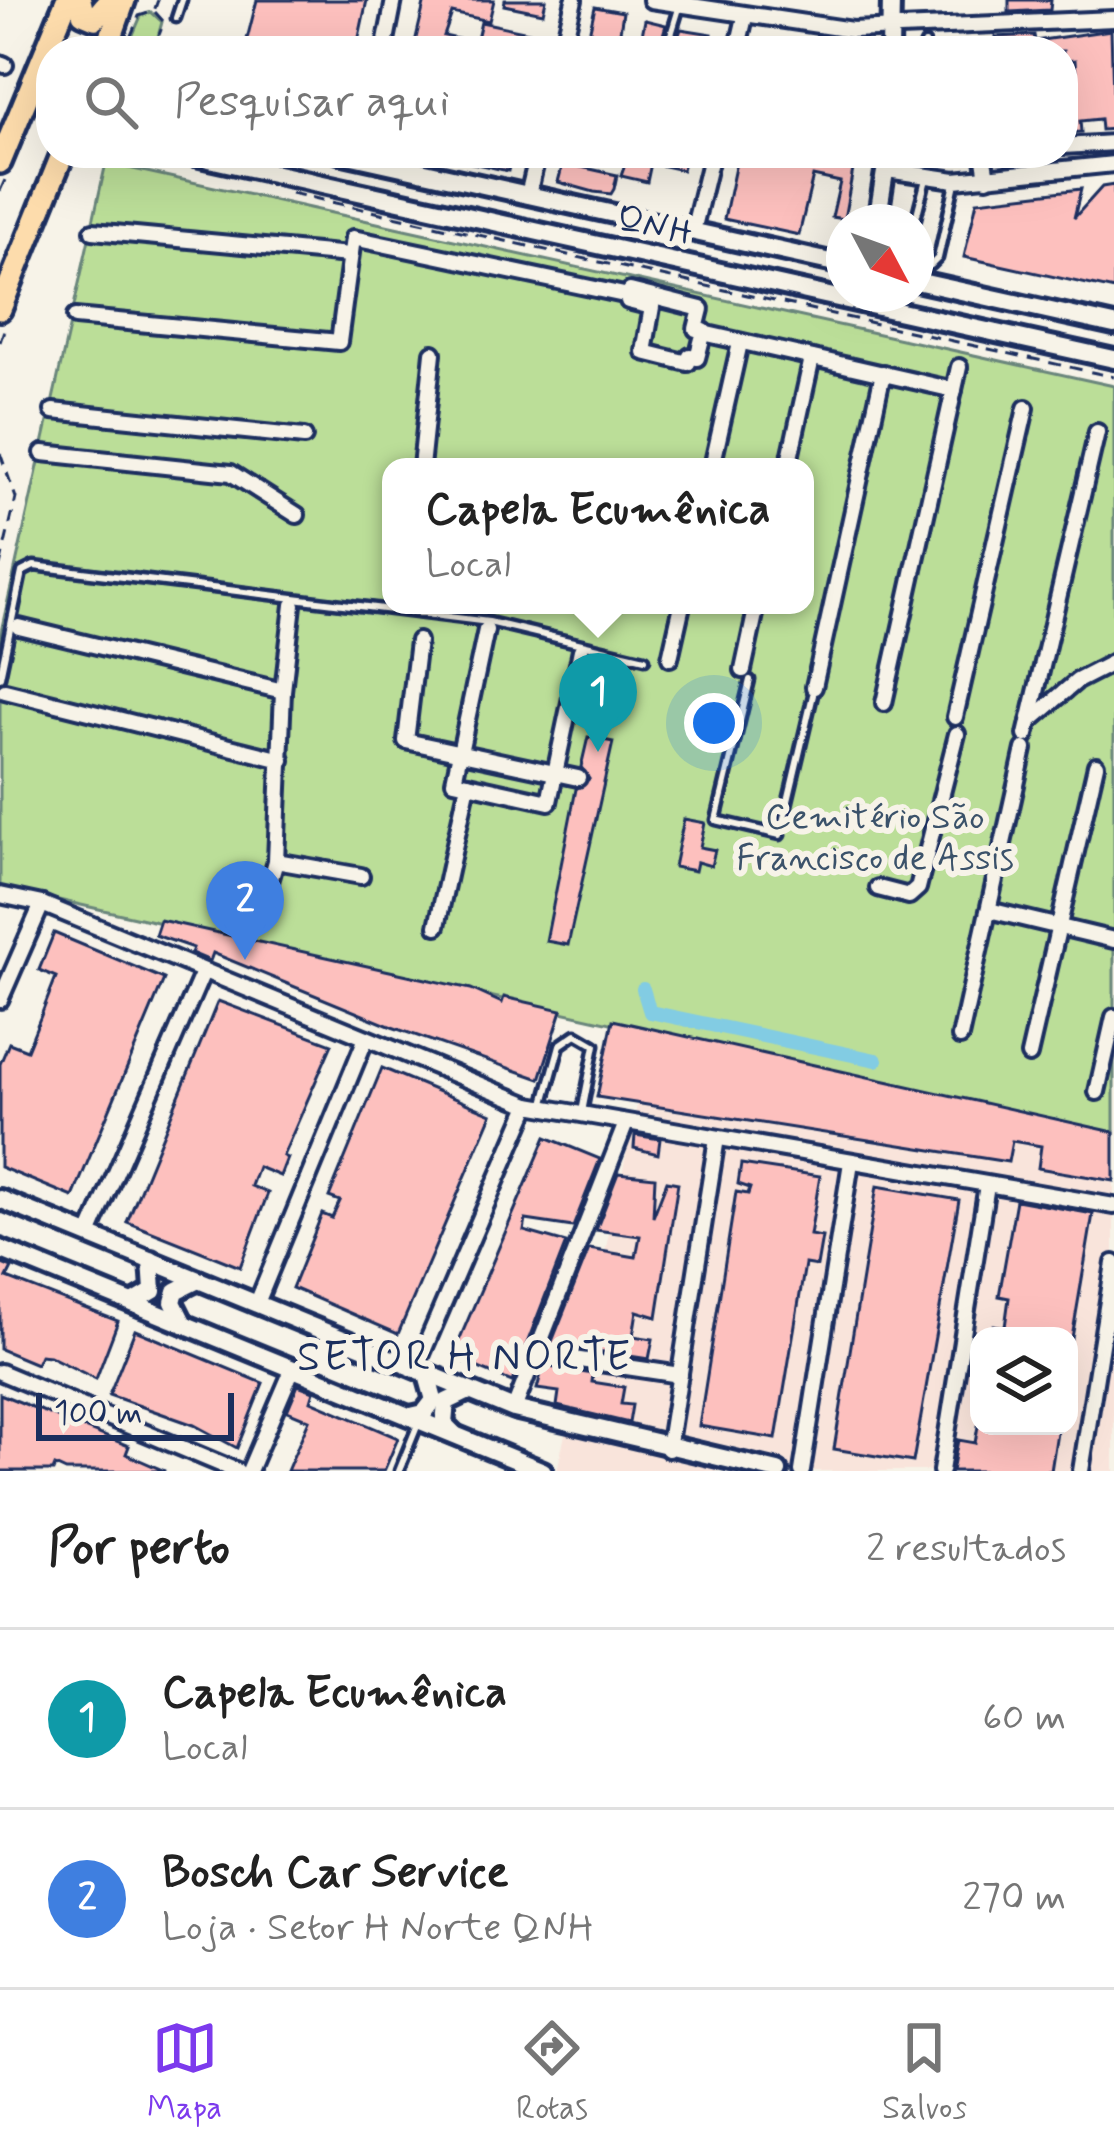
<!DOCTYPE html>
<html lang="pt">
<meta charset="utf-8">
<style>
body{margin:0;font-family:Mynerve,sans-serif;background:#f6f6f6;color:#222}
.controls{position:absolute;right:36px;bottom:36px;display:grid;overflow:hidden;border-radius:24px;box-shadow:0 12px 48px #0002}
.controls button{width:108px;height:108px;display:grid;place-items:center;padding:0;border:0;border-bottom:3px solid #e0e0e0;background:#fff;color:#222;font:60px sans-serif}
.compass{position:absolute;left:826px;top:204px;width:108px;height:108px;border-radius:50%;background:#fff;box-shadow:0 12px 48px #0002;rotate:131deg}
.scale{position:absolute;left:36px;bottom:30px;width:198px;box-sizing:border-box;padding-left:12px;border:6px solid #1b2f5e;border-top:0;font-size:33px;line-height:42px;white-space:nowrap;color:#1b2f5e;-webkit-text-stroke:9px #f7f3e8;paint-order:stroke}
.you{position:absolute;left:714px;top:723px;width:42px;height:42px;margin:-30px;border:9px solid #fff;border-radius:50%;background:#1a73e8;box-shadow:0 0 0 18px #1a73e833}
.badge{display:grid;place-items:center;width:78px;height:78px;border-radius:50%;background:#7c3aed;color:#fff;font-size:39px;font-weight:700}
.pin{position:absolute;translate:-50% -99px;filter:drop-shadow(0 3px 6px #0008)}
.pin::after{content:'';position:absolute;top:63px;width:42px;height:36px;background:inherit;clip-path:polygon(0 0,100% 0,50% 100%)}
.popup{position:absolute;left:382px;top:458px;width:432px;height:156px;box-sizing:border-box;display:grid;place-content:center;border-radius:24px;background:#fff;filter:drop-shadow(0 3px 9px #0005);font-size:39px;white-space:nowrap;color:#767676}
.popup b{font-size:45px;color:#222}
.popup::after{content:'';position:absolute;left:50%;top:100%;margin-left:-24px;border:24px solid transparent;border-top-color:#fff}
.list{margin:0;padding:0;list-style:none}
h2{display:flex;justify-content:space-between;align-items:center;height:156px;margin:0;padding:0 48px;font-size:51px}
h2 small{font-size:39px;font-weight:400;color:#767676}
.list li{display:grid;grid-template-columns:78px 1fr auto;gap:36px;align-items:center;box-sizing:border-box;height:180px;padding:0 48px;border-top:3px solid #e0e0e0}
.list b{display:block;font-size:45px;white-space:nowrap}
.list p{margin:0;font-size:39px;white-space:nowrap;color:#767676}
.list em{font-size:39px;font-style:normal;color:#767676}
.icon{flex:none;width:66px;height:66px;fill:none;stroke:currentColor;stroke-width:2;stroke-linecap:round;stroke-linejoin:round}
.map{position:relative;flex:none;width:1114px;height:1471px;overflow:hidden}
.search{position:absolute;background:#fff;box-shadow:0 12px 48px #0002;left:36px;right:36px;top:36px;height:132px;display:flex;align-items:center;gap:30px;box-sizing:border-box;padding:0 42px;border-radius:48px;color:#767676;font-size:45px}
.sheet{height:516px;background:#fff}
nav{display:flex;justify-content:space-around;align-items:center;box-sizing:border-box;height:168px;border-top:3px solid #e0e0e0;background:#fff;font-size:33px;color:#767676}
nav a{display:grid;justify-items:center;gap:6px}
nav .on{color:#7c3aed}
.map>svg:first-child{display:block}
.built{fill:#f9e4db;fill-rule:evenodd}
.green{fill:#bbde98;stroke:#6b867b;stroke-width:3;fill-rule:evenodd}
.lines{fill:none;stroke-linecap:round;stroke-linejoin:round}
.canal{stroke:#82cce3;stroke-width:14}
.building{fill:#fdc0be;stroke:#1b2f5e;stroke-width:3}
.service-casing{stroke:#1b2f5e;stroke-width:15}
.minor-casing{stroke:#1b2f5e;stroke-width:22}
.tertiary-casing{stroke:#1b2f5e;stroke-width:26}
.primary-casing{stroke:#1b2f5e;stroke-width:30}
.path{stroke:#1b2f5e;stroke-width:3;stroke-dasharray:12 9;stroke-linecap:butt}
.service{stroke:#f7f3e8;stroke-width:6}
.minor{stroke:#f7f3e8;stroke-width:14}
.tertiary{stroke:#f7f3e8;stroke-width:16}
.primary{stroke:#fddcac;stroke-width:21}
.labels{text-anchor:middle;stroke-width:12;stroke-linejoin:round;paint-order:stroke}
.street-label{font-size:36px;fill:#1b2f5e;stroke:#f7f3e8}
.park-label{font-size:36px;fill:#3b526a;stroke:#f7f3e8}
.quarter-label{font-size:42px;letter-spacing:3px;fill:#1b2f5e;stroke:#f7f3e8}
</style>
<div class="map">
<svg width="1114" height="1471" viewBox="0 0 1114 1471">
<rect width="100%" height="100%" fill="#f7f3e8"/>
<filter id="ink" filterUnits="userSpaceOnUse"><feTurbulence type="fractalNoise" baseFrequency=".00833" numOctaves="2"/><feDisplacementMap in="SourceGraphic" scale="24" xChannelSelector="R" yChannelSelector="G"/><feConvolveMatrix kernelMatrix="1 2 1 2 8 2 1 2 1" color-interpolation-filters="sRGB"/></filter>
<g filter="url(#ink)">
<!-- built -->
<path class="built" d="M652 1037 1114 1149V1471H557ZM979 1336H1069V1426H979Z"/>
<!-- green -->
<g class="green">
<polygon points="151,12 162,22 154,51 126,51 141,16"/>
<path d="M106 163 1114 386V1135L0 887V636ZM391 467H805V605H391Z"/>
</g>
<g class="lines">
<!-- canal -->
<polyline class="canal" points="643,989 650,1012 876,1060"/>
</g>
<!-- building -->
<g class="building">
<polygon points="257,0 367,0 356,51 244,51"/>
<polygon points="425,0 494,0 489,21 452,13 444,36 476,43 481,22 538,34 535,51 413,51"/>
<polygon points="505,0 546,0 543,13 504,5"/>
<polygon points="1009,0 1051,0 1050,10 1009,12"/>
<polygon points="595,7 623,12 617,51 586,47"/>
<polygon points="645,20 666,25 660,45 641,40"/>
<polygon points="681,29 712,34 709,51 674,49"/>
<polygon points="1111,30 1114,129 1101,130 1100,119 1080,121 1081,132 1063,133 1063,89 1077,88 1075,60 1063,61 1063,51 995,51 996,37 1034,35 1035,41"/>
<polygon points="447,153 512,153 508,171 446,157"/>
<polygon points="629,153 686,153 682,170 651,163 647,182 621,176"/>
<polygon points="738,153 856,153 844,219 832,217 840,182 813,176 799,235 724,219"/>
<polygon points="563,163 617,175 614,189 611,194 594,192 558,182"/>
<polygon points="1114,185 1114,290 964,257 977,201 1081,189 1074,218 1102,187"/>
<polygon points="588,737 613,742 568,945 546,941 576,789 589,779 581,767"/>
<polygon points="684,819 705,823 700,847 715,850 711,866 697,862 695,871 674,867"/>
<polygon points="160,920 471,989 502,1003 504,997 562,1010 540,1079 392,1027 213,953 210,961 191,953 193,948 155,935"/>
<polygon points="54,933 164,979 73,1197 0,1167 0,1064 9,1043 27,1050 42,1013 56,977 39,970"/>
<polygon points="218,1001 332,1044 283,1156 287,1158 280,1176 258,1167 251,1186 268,1193 240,1267 127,1222"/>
<polygon points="613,1020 1114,1132 1114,1181 1038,1168 1041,1146 1012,1141 1008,1162 597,1097"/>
<polygon points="382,1068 492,1114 398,1334 292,1288 322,1214 332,1218 340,1201 329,1197"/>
<polygon points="635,1135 660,1139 658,1154 634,1148"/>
<polygon points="546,1137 600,1159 573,1227 526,1220 524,1231 566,1243 512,1382 452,1357"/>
<polygon points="741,1164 820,1176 810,1235 822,1237 817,1266 805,1264 776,1439 699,1426 736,1192 748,1194 750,1188 738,1184"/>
<polygon points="618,1173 655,1177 653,1217 667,1181 678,1183 657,1317 637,1311 633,1336 653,1339 649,1359 551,1344 589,1249 636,1257 640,1236 596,1230"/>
<polygon points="877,1186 959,1200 913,1462 834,1449"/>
<polygon points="1016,1200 1093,1214 1072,1338 993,1336 994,1325 1005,1327 1009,1298 999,1296"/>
<polygon points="0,1263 12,1268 7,1278 118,1321 96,1379 49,1356 40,1355 36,1364 0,1349"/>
<polygon points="135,1330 263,1383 237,1448 194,1425 109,1395"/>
<polygon points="543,1366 593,1374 592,1382 624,1387 621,1404 632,1405 629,1423 557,1406 559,1392 537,1389"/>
<polygon points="298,1385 314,1391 311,1401 398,1438 384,1471 287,1471 309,1420 287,1411"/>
<polygon points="0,1394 129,1446 126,1454 165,1471 66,1471 55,1466 53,1471 0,1471"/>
<polygon points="978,1426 1058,1426 1051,1471 952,1471 958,1440 975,1443"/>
</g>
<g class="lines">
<!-- service casing -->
<g class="service-casing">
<g id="service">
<polyline points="176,18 182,0"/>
<polyline points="666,51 680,5"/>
<polyline points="923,51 925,44"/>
<polyline points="915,222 926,179"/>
<polyline points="916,262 931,265 938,258 955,183"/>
<polyline points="0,677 22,572 34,566 489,622 645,659"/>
<polyline points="750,680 716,820 780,835 813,695"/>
<polyline points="544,1103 560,1045 576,1034 595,1045 582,1112"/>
<polyline points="399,1471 418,1424"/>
</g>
</g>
<!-- minor casing -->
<g class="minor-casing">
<g id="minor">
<polyline points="651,0 852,30 1114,19"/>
<polyline points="384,51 394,0"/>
<polyline points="562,51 574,0"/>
<polyline points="737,51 745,17"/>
<polyline points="0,63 5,65"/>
<polyline points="1063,146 1114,143"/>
<polyline points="983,153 987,178"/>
<polyline points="887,170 955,180 1114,164"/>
<polyline points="528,195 538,153"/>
<polyline points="93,231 349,255"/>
<polyline points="693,231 712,153"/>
<polygon points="630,291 701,309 696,329 704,331 697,358 690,356 688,363 644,352 652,307 628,301"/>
<polyline points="75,317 339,342 353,238 629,296"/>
<polyline points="703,333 954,390"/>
<polyline points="53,411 304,437"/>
<polyline points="43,453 231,473 297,515"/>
<polyline points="421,467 433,353"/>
<polyline points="712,467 740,343"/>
<polyline points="788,467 812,358"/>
<polyline points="19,627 283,691"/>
<polyline points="418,641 406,741 578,778"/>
<polyline points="670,658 682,605"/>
<polyline points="743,670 757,605"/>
<polyline points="814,687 883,373"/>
<polyline points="5,691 282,760"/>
<polyline points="884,703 959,367"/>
<polyline points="955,717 1026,408"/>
<polyline points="1029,722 1077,681 1114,662"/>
<polyline points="1026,735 1097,432"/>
<polyline points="468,784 549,802 581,650"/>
<polyline points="276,861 361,876"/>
<polyline points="269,885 276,861 283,691 293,605"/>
<polyline points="878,888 909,896 918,888 957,734"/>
<polyline points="0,895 42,904 529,1105 1114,1206"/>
<polyline points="989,910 1114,940"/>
<polyline points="437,926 468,784 454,781 486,630"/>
<polyline points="0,1000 42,904"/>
<polyline points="960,1037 1024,749"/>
<polyline points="1029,1055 1096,765"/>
<polyline points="1097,1092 1114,1017"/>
<polyline points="89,1235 203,972"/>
<polyline points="257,1303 366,1038"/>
<polyline points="533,1353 680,1375"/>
<polyline points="415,1370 529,1105"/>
<polyline points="0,1372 237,1471"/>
<polyline points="514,1409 626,1123"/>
<polyline points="668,1449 717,1138"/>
<polyline points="249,1471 293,1368"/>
<polyline points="802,1471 851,1162"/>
<polyline points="941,1471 987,1185"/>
<polyline points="1081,1471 1114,1263"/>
</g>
</g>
<!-- tertiary casing -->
<g class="tertiary-casing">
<g id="tertiary">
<polyline points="890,51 891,0"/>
<polyline points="182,153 1114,359"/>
<polyline points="339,153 844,265"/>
<polyline points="877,222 888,153"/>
<polyline points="916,281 1114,325"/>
<polyline points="0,1199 514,1409 778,1471"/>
<polyline points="0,1249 543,1471"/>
<polyline points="133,1303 153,1291 151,1260"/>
<polyline points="184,1324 173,1302 176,1291 198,1280"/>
<polyline points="411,1416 424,1413 434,1400 427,1375"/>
<polyline points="454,1434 444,1424 446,1402 469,1391"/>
</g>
</g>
<!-- primary casing -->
<g class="primary-casing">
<g id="primary">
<polyline points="80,0 83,13 95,18 110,0"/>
<polyline points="106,51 124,0"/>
<polyline points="0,162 67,0"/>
<polyline points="0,309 63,153"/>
</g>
</g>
<!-- path -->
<g class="path">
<polyline points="155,12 164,22 159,35"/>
<polyline points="130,38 139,16 154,11 158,0"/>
<polyline points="133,153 172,162"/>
<polyline points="0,191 5,180"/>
<polyline points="291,193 1114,377"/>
<polyline points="0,342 5,327"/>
<polyline points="0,453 16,498 0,566"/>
</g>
<!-- service -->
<use href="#service" class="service"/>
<!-- minor -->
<use href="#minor" class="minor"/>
<!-- tertiary -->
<use href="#tertiary" class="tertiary"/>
<!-- primary -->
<use href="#primary" class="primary"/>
</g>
</g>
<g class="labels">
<!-- street labels -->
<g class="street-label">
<text transform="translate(655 224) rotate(13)" y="13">QNH</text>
</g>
<!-- park labels -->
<g class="park-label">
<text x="875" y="828">Cemitério São<tspan x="875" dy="41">Francisco de Assis</tspan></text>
</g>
<!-- quarter labels -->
<g class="quarter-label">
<text x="465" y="1370">SETOR H NORTE</text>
</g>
</g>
</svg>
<div class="controls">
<button><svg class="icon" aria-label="layers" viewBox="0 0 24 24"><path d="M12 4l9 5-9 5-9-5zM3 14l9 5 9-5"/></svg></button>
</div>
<svg class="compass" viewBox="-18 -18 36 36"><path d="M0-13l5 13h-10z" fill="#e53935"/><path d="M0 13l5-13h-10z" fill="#767676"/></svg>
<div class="scale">100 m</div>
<div class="you"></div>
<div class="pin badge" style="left:598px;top:752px;background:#0f9aa8">1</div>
<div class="popup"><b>Capela Ecumênica</b>Local</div>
<div class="pin badge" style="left:245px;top:960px;background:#3f7fe0">2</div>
<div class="search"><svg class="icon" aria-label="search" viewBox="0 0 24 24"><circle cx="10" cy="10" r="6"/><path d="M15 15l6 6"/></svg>Pesquisar aqui</div>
</div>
<section class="sheet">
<h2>Por perto<small>2 resultados</small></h2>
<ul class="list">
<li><span class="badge" style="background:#0f9aa8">1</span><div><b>Capela Ecumênica</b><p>Local</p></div><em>60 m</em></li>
<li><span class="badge" style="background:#3f7fe0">2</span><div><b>Bosch Car Service</b><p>Loja · Setor H Norte QNH</p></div><em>270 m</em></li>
</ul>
</section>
<nav>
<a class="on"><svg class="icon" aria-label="map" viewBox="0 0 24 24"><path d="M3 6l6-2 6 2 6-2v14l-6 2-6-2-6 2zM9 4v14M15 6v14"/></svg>Mapa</a>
<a><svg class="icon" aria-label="directions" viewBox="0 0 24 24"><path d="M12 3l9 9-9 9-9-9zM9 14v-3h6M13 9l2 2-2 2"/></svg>Rotas</a>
<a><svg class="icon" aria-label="saved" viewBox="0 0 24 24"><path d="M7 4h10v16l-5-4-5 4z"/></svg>Salvos</a>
</nav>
